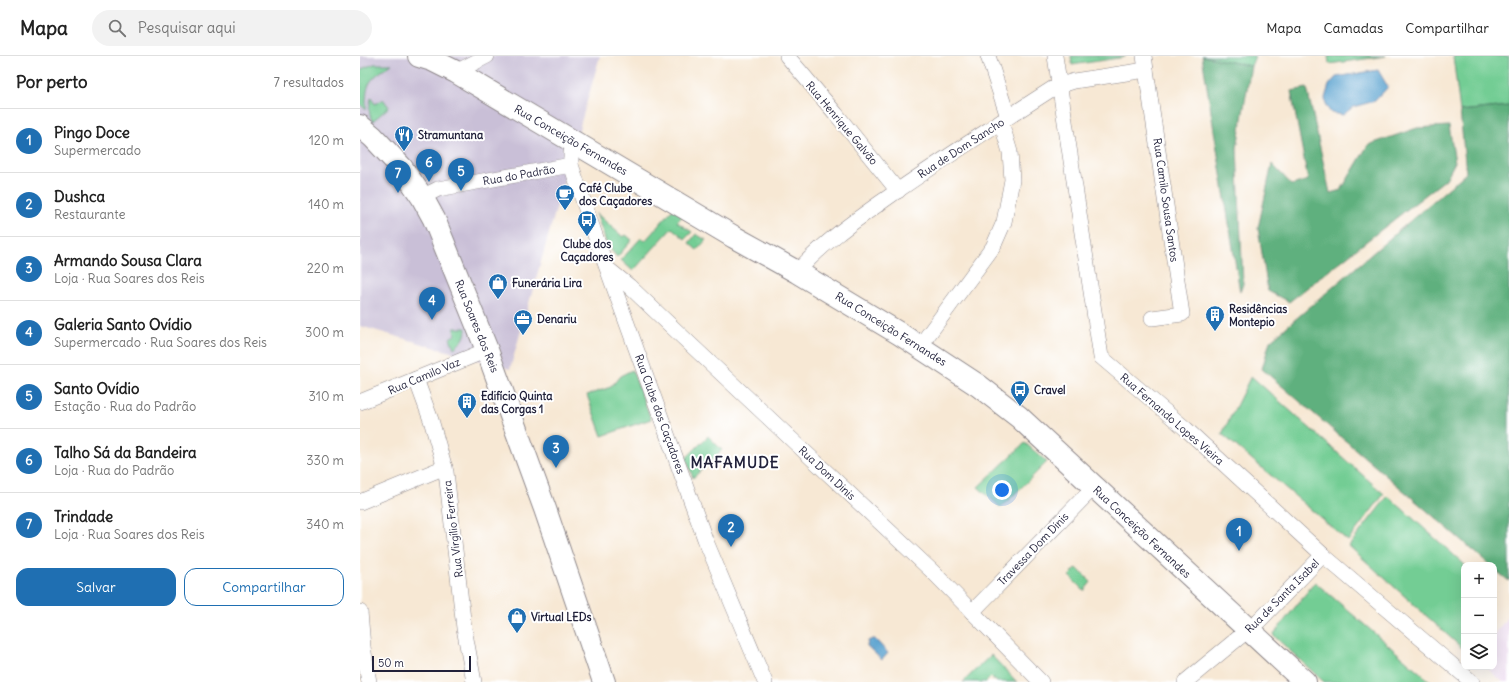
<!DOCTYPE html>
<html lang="pt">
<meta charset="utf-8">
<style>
body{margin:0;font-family:Delius,sans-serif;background:#f2f2f2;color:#222}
.controls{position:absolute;right:12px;bottom:12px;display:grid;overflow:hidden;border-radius:8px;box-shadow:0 4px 16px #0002}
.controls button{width:36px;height:36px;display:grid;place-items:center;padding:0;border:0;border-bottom:1px solid #e0e0e0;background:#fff;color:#222;font:20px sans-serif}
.scale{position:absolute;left:12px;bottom:10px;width:99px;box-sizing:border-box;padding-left:4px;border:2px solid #22223b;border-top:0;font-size:11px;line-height:14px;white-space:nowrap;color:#22223b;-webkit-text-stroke:3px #fff;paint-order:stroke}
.you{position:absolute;left:642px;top:434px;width:14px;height:14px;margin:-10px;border:3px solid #fff;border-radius:50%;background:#1a73e8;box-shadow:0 0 0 6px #1a73e833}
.badge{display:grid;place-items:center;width:26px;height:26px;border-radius:50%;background:#1f6fb2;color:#fff;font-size:13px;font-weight:700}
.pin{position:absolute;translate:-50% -33px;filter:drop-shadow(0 1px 2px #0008)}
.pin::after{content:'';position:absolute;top:21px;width:14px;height:12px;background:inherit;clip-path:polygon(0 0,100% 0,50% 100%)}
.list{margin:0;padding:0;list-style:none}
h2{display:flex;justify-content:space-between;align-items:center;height:52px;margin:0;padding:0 16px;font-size:17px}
h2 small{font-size:13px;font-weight:400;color:#767676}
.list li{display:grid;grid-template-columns:26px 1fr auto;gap:12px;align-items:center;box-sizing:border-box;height:64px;padding:0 16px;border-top:1px solid #e0e0e0}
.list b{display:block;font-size:15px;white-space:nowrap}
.list p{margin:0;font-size:13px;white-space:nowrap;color:#767676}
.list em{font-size:13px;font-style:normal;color:#767676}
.actions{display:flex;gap:8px;padding:12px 16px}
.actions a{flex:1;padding:9px 0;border:1px solid #1f6fb2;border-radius:12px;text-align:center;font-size:14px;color:#1f6fb2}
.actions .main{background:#1f6fb2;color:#fff}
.icon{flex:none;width:22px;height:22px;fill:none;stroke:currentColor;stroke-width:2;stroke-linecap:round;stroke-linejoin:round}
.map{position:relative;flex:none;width:1149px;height:626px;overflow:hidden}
header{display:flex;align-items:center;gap:24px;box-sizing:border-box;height:56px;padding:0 20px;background:#fff;border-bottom:1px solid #e0e0e0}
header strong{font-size:19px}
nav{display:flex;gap:22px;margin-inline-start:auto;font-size:14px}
.search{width:280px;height:36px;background:#f2f2f2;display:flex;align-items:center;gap:10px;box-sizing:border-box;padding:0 14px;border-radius:22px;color:#767676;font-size:15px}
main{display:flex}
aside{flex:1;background:#fff}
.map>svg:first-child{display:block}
.built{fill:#e9d1ed}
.industrial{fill:#c9bfd7}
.green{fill:#73cd94;stroke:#4a7868}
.forest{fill:#5eb07e;stroke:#40695c}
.water{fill:#59a1cf;stroke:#3e6285}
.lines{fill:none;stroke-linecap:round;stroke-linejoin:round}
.minor-casing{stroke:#8c8588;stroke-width:16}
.secondary-casing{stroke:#8c8588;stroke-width:24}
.primary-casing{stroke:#8c8588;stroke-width:24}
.minor{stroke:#fff;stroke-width:15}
.secondary{stroke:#fff;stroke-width:22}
.primary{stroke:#fff;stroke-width:22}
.labels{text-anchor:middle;stroke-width:4;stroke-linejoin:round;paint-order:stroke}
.street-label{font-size:11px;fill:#22223b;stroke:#fff}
.poi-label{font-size:11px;font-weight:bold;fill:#22223b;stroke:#fff;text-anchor:start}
.district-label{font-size:15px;font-weight:bold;letter-spacing:1px;fill:#22223b;stroke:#fff}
</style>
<header>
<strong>Mapa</strong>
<div class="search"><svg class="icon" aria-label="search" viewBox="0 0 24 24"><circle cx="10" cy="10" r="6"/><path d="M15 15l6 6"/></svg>Pesquisar aqui</div>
<nav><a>Mapa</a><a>Camadas</a><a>Compartilhar</a></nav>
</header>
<main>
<aside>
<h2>Por perto<small>7 resultados</small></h2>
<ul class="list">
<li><span class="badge">1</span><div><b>Pingo Doce</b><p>Supermercado</p></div><em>120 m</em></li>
<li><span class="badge">2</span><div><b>Dushca</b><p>Restaurante</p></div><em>140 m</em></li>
<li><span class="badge">3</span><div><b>Armando Sousa Clara</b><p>Loja · Rua Soares dos Reis</p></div><em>220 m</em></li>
<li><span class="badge">4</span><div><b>Galeria Santo Ovídio</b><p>Supermercado · Rua Soares dos Reis</p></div><em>300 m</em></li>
<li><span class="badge">5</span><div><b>Santo Ovídio</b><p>Estação · Rua do Padrão</p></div><em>310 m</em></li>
<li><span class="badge">6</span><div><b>Talho Sá da Bandeira</b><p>Loja · Rua do Padrão</p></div><em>330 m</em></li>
<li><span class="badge">7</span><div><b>Trindade</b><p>Loja · Rua Soares dos Reis</p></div><em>340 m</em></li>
</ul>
<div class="actions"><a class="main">Salvar</a><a>Compartilhar</a></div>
</aside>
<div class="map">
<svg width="1149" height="626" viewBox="0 0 1149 626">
<rect width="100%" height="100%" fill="#fff"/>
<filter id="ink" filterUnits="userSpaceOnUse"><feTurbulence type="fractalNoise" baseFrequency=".025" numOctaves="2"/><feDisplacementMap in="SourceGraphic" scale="8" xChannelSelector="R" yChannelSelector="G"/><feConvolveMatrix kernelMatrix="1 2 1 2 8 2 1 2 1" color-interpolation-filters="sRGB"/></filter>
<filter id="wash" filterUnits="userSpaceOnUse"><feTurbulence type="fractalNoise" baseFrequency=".012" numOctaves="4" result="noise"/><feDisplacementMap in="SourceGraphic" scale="16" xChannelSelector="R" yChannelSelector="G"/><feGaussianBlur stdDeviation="0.9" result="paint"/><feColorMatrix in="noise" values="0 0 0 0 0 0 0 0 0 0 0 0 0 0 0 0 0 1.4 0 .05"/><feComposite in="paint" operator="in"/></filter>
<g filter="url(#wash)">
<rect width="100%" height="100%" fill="#f7e8d4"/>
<!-- built -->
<polygon class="built" points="1149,560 1149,626 1143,626 1125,611 1134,611 1134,578"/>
<!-- industrial -->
<polygon class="industrial" points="0,0 240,0 150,313 0,270"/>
<!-- green -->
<g class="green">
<polygon points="711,0 765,0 765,1 712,9"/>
<polygon points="842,0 895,0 891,10"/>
<polygon points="968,0 1026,0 969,8"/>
<polygon points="1093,0 1149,0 1149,50 1100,55"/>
<path d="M14 8H32C8 24 6 26 6 54L0 48V15L4 12Z"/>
<path d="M11 42 15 48 23 43 29 51 13 65C8 59 9 50 11 42Z"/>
<polygon points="313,153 323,159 317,166 332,176 325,183 312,172 273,215 261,204 281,182 285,185"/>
<polygon points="236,157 263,181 266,179 272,184 257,201 247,189"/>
<polygon points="336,178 346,184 337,194 329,187"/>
<path d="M94 272H106C106 282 102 286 94 292L90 282 95 279Z"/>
<polygon points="272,314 291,363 242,380 227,339 251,331 260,320"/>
<polygon points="891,320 1024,438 988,485 862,378"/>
<polygon points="348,380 362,394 333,422 326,402"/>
<polygon points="665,387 687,406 641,452 618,431"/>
<polygon points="1028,440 1105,509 1104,509 1104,589 1102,592 989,490"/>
<polygon points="717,512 731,526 724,535 709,520"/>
<polygon points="955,526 1071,626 964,626 913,579"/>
<polygon points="631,599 657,626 637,626 631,621 626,626 603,626"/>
</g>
<!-- forest -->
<g class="forest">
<polygon points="842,0 891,10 877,92 883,228 880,236"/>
<polygon points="947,32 970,137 981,134 1008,89 1057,72 1089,70 1095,106 1086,123 929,246 908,235 898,172 912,108 932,129 948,124 931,35"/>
<polygon points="1149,50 1149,525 1134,513 1134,509 1130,509 902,313 910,285 1106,117 1100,55"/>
</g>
<!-- water -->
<g class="water">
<polygon points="1018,14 1028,31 1015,45 993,51 983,59 971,57 966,50 965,42 969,29 976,21"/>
<polygon points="512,583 515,583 528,597 522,604 507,590 508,585"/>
</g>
</g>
<g filter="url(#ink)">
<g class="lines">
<!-- minor casing -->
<g class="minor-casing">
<g id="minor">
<polyline points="427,0 476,58 538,135"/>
<polyline points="628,0 648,61"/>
<polyline points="695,0 741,301 826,373 963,499 1112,626"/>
<polyline points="784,0 822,258 792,262"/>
<polyline points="96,16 127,0"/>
<polyline points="214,85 211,97 211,109 235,179 345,483 405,626"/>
<polyline points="62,141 78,133 211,109"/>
<polyline points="248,213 269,230 330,288 573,516 681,626"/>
<path d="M437 216C466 183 502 160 537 135 589 99 642 65 695 31L714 25 786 14"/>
<polyline points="560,291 568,279 633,191 644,166 652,124 650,96 641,66"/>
<polyline points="56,323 71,364 86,416 104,572 114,626"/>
<polyline points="0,346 127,294"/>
<polyline points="0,446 85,411"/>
<polyline points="0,556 3,591 9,626"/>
<polyline points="612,556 734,431"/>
<polyline points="825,626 899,565 963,499"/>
</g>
</g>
<!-- secondary casing -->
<g class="secondary-casing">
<polyline id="secondary" points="59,0 72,4 96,16 374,181 437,216 540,278 619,330 659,361 945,626"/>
</g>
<!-- primary casing -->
<g class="primary-casing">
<polyline id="primary" points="0,70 13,81 42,112 62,141 74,163 127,294 185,453 244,626"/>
</g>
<!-- minor -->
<use href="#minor" class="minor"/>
<!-- secondary -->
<use href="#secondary" class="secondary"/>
<!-- primary -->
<use href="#primary" class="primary"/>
</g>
</g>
<!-- icons -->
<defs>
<g id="restaurant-pin" transform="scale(1)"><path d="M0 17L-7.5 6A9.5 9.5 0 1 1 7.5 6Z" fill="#1f6fb2" stroke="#fff"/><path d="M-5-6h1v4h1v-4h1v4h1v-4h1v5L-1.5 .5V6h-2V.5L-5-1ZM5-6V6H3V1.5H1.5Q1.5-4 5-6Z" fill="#fff"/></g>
<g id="cafe-pin" transform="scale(1)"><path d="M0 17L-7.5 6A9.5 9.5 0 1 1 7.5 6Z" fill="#1f6fb2" stroke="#fff"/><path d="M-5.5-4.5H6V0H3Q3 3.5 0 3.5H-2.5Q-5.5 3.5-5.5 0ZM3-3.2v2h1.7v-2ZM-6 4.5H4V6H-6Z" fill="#fff"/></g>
<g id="bus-pin" transform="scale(1)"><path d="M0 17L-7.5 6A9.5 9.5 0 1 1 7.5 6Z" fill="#1f6fb2" stroke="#fff"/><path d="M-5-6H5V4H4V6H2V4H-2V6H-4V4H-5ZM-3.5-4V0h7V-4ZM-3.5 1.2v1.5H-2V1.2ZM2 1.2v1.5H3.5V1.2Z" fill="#fff"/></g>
<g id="shop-pin" transform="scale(1)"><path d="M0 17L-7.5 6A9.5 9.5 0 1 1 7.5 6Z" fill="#1f6fb2" stroke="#fff"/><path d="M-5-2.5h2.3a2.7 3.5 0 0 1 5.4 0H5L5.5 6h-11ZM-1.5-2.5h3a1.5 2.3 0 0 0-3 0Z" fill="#fff"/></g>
<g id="building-pin" transform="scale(1)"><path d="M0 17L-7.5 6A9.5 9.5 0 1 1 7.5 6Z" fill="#1f6fb2" stroke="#fff"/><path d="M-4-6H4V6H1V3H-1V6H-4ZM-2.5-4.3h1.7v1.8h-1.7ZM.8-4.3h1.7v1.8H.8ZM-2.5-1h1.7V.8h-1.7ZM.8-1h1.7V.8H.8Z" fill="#fff"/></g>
<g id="office-pin" transform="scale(1)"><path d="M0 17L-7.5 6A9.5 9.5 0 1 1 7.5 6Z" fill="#1f6fb2" stroke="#fff"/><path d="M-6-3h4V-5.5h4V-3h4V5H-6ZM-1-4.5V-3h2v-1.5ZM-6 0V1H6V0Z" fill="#fff"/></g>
</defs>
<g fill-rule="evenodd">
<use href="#restaurant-pin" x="44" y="79"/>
<use href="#cafe-pin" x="205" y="138"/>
<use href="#bus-pin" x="227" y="164"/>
<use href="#shop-pin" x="138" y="227"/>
<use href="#building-pin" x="855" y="259"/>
<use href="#office-pin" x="163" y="263"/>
<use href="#bus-pin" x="660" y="334"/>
<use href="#building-pin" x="107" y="346"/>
<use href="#shop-pin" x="157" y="561"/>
</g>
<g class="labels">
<!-- street labels -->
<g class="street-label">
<text transform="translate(482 67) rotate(50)" y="4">Rua Henrique Galvão</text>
<text transform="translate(211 84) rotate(30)" y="4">Rua Conceição Fernandes</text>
<text transform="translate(601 92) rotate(-33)" y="4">Rua de Dom Sancho</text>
<text transform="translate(159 119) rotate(-10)" y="4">Rua do Padrão</text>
<text transform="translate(806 144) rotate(82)" y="4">Rua Camilo Sousa Santos</text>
<text transform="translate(117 270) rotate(68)" y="4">Rua Soares dos Reis</text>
<text transform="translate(531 273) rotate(32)" y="4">Rua Conceição Fernandes</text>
<text transform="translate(64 320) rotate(-23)" y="4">Rua Camilo Vaz</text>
<text transform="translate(300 358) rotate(70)" y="4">Rua Clube dos Caçadores</text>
<text transform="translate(812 363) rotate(41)" y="4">Rua Fernando Lopes Vieira</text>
<text transform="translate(467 417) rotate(43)" y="4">Rua Dom Dinis</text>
<text transform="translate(93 473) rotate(-97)" y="4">Rua Virgílio Ferreira</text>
<text transform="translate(782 476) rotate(43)" y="4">Rua Conceição Fernandes</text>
<text transform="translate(673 493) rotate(-46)" y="4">Travessa Dom Dinis</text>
<text transform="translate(922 540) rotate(-45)" y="4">Rua de Santa Isabel</text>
</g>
<!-- poi labels -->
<g class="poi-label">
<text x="58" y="83">Stramuntana</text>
<text x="219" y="136">Café Clube<tspan x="219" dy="13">dos Caçadores</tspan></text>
<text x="227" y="192" text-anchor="middle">Clube dos<tspan x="227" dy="13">Caçadores</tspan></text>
<text x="152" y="231">Funerária Lira</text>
<text x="869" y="257">Residências<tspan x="869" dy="13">Montepio</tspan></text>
<text x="177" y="267">Denariu</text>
<text x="674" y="338">Cravel</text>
<text x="121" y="344">Edifício Quinta<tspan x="121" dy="13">das Corgas 1</tspan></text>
<text x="171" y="565">Virtual LEDs</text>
</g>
<!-- district labels -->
<g class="district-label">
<text x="375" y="412">MAFAMUDE</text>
</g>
</g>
</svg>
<div class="controls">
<button>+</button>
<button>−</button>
<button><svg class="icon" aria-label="layers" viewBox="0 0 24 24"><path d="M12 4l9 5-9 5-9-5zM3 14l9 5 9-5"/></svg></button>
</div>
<div class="scale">50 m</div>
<div class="you"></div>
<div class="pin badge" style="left:879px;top:495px">1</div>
<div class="pin badge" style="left:371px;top:491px">2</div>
<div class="pin badge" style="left:196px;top:412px">3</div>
<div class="pin badge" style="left:72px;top:264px">4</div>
<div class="pin badge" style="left:101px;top:135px">5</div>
<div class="pin badge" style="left:69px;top:126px">6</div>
<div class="pin badge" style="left:38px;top:137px">7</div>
</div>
</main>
